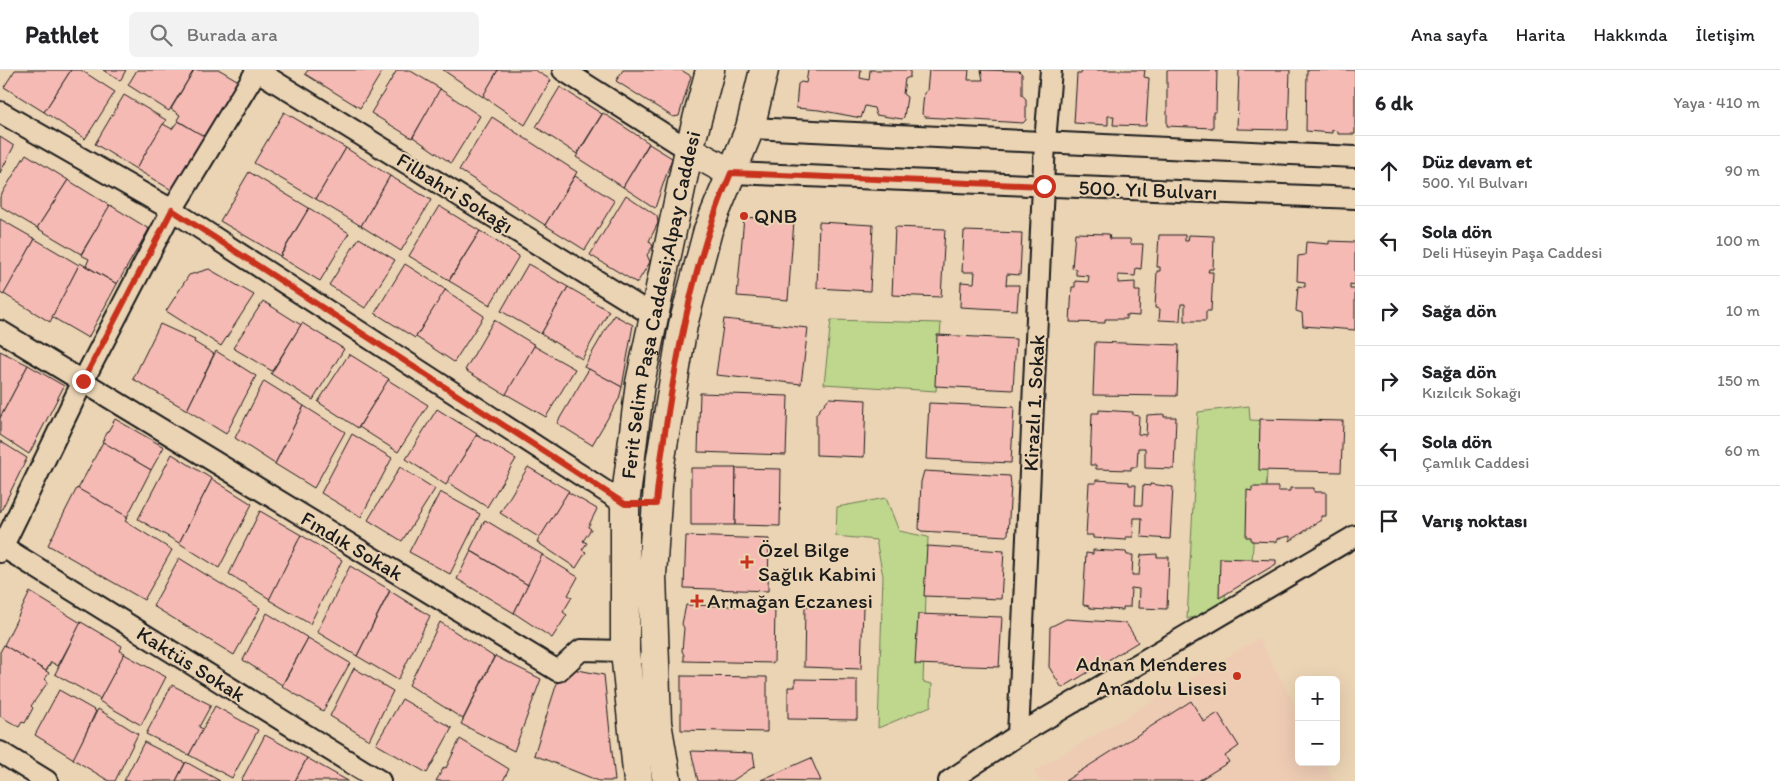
<!DOCTYPE html>
<html lang="tr">
<meta charset="utf-8">
<style>
body{margin:0;font-family:Itim,sans-serif;background:#f2f2f2;color:#202124}
.controls{position:absolute;right:15px;bottom:15px;display:grid;overflow:hidden;border-radius:8px;box-shadow:0 5px 20px #0002}
.controls button{width:45px;height:45px;display:grid;place-items:center;padding:0;border:0;border-bottom:1px solid #e0e0e0;background:#fff;color:#202124;font:25px sans-serif}
.stop{position:absolute;width:15px;height:15px;margin:-11px;border:4px solid #c8321e;border-radius:50%;background:#fff}
.stop.end{background:#c8321e;border-color:#fff;box-shadow:0 1px 5px #0008}
.list{margin:0;padding:0;list-style:none}
h2{display:flex;justify-content:space-between;align-items:center;height:65px;margin:0;padding:0 20px;font-size:21px}
h2 small{font-size:16px;font-weight:400;color:#757577}
.list li{display:grid;grid-template-columns:32px 1fr auto;gap:15px;align-items:center;box-sizing:border-box;height:70px;padding:0 20px;border-top:1px solid #e0e0e0}
.list b{display:block;font-size:19px;white-space:nowrap}
.list p{margin:0;font-size:16px;white-space:nowrap;color:#757577}
.list em{font-size:16px;font-style:normal;color:#757577}
.icon{flex:none;width:28px;height:28px;fill:none;stroke:currentColor;stroke-width:2;stroke-linecap:round;stroke-linejoin:round}
.map{position:relative;flex:none;width:1355px;height:711px;overflow:hidden}
header{display:flex;align-items:center;gap:30px;box-sizing:border-box;height:70px;padding:0 25px;background:#fff;border-bottom:1px solid #e0e0e0}
header strong{font-size:24px}
nav{display:flex;gap:28px;margin-inline-start:auto;font-size:18px}
.search{width:350px;height:45px;background:#f2f2f2;display:flex;align-items:center;gap:12px;box-sizing:border-box;padding:0 18px;border-radius:8px;color:#757577;font-size:19px}
main{display:flex}
aside{flex:1;background:#fff}
.map>svg:first-child{display:block}
.built{fill:#eeccb4}
.green{fill:#bed78d;stroke:#6d7a54}
.building{fill:#f5bab3;stroke:#1c1c1c}
.lines{fill:none;stroke-linecap:round;stroke-linejoin:round}
.street-casing{stroke:#1c1c1c;stroke-width:24}
.secondary-casing{stroke:#1c1c1c;stroke-width:31}
.street{stroke:#ebd4b4;stroke-width:20}
.secondary{stroke:#ebd4b4;stroke-width:28}
.route{stroke:#c8321e;stroke-width:6}
.poi-dot{fill:#c8321e;stroke:#ebd4b4;stroke-width:2}
.labels{text-anchor:middle;stroke-width:4;stroke-linejoin:round;paint-order:stroke}
.street-label{font-size:21px;fill:#1c1c1c;stroke:#ebd4b4}
.poi-label{font-size:21px;fill:#1c1c1c;stroke:#ebd4b4;text-anchor:start}
</style>
<header>
<strong>Pathlet</strong>
<div class="search"><svg class="icon" aria-label="search" viewBox="0 0 24 24"><circle cx="10" cy="10" r="6"/><path d="M15 15l6 6"/></svg>Burada ara</div>
<nav><a>Ana sayfa</a><a>Harita</a><a>Hakkında</a><a>İletişim</a></nav>
</header>
<main>
<div class="map">
<svg width="1355" height="711" viewBox="0 0 1355 711">
<rect width="100%" height="100%" fill="#ebd4b4"/>
<filter id="ink" filterUnits="userSpaceOnUse"><feTurbulence type="fractalNoise" baseFrequency=".02" numOctaves="2"/><feDisplacementMap in="SourceGraphic" scale="10" xChannelSelector="R" yChannelSelector="G"/><feConvolveMatrix kernelMatrix="1 2 1 2 8 2 1 2 1" color-interpolation-filters="sRGB"/></filter>
<g filter="url(#ink)">
<!-- built -->
<polygon class="built" points="1259,568 1299,644 1299,692 1324,692 1334,711 1040,711 1034,701"/>
<!-- green -->
<g class="green">
<polygon points="831,250 941,253 936,321 824,314"/>
<polygon points="1249,336 1250,350 1269,351 1266,423 1256,426 1252,491 1228,494 1225,530 1219,540 1187,549 1198,342"/>
<polygon points="886,428 899,461 928,467 923,612 932,614 931,636 878,658 883,506 876,470 836,466 837,437"/>
</g>
<!-- building -->
<g class="building">
<polygon points="15,0 71,0 44,42 4,17"/>
<polygon points="71,0 81,0 115,22 85,69 44,42"/>
<polygon points="103,0 126,0 120,11"/>
<polygon points="137,0 194,0 169,41 128,15"/>
<polygon points="194,0 220,0 242,13 208,69 177,50 180,45 171,39"/>
<polygon points="308,0 383,0 360,38 305,4"/>
<polygon points="397,0 409,0 441,19 412,68 371,43"/>
<polygon points="443,0 498,0 483,27"/>
<polygon points="498,0 535,0 551,10 525,55 483,26"/>
<polygon points="623,0 681,0 691,6 679,46 673,47 616,11"/>
<polygon points="808,0 861,0 860,8 869,10 870,0 910,0 910,7 905,9 903,24 907,27 904,47 902,49 876,45 874,38 865,36 861,48 819,40 796,38 798,14 801,12 806,13"/>
<polygon points="929,0 969,0 968,10 983,10 981,0 1019,1 1022,4 1022,25 1026,29 1026,50 1023,53 925,47 922,44 924,23 927,21"/>
<polygon points="1082,0 1145,0 1144,7 1149,8 1146,56 1113,55 1114,46 1108,46 1108,55 1074,53 1077,4 1081,4"/>
<polygon points="1167,0 1217,0 1216,42 1213,42 1213,58 1167,56"/>
<polygon points="1239,0 1290,0 1288,60 1237,59"/>
<polygon points="1307,0 1355,0 1355,64 1338,64 1338,61 1332,60 1332,63 1306,61"/>
<polygon points="560,17 602,44 577,84 536,57"/>
<polygon points="440,19 480,46 451,93 413,67"/>
<polygon points="124,25 166,50 136,99 95,74"/>
<polygon points="284,42 346,78 316,129 254,93"/>
<polygon points="603,43 649,73 623,117 576,87"/>
<polygon points="492,47 577,102 545,155 459,100"/>
<polygon points="178,51 207,68 175,122 136,99 163,54 172,59"/>
<polygon points="0,67 14,76 0,103"/>
<polygon points="649,74 672,88 655,138 623,117"/>
<polygon points="346,78 390,106 361,156 316,129"/>
<polygon points="26,84 68,110 37,158 0,136 0,127"/>
<polygon points="249,102 309,138 280,186 220,151"/>
<polygon points="390,106 431,130 401,181 361,156"/>
<polygon points="575,106 615,131 585,180 545,155"/>
<polygon points="68,110 110,136 81,184 37,158"/>
<polygon points="626,125 657,146 658,153 649,171 653,176 647,185 650,192 637,213 590,185"/>
<polygon points="110,135 149,159 117,214 86,196 89,189 81,185"/>
<polygon points="439,136 480,161 449,210 409,186"/>
<polygon points="309,138 349,163 320,211 280,187"/>
<polygon points="744,147 794,151 788,230 737,226"/>
<polygon points="0,149 35,169 4,225 0,223"/>
<polygon points="819,152 873,155 870,221 817,218"/>
<polygon points="895,157 945,159 941,227 892,225"/>
<polygon points="480,161 519,186 490,235 449,211"/>
<polygon points="964,161 1022,163 1020,205 1007,204 1006,215 1019,215 1017,240 960,237 961,212 974,213 975,202 962,202"/>
<polygon points="1075,163 1109,164 1110,169 1130,169 1131,174 1143,174 1141,199 1136,198 1135,206 1118,205 1118,213 1135,212 1135,221 1140,221 1139,246 1126,245 1126,249 1105,249 1105,253 1070,252 1072,217 1075,217 1075,211 1088,212 1089,206 1076,205 1076,199 1072,198"/>
<polygon points="1159,165 1185,165 1185,171 1188,171 1189,165 1214,166 1213,199 1209,199 1208,202 1213,202 1211,241 1206,241 1206,251 1185,251 1185,234 1181,234 1180,251 1159,250 1160,239 1155,238 1157,201 1160,201 1160,197 1157,197"/>
<polygon points="359,168 395,190 365,238 329,215"/>
<polygon points="35,169 79,195 50,252 4,224"/>
<polygon points="1329,171 1355,172 1355,215 1350,214 1350,219 1355,219 1355,260 1303,256 1302,243 1296,241 1298,216 1305,217 1305,212 1297,211 1298,186 1305,185 1306,172 1329,174"/>
<polygon points="80,193 117,214 88,268 52,247"/>
<polygon points="405,194 446,220 415,268 375,243"/>
<polygon points="528,194 568,217 541,264 501,241"/>
<polygon points="209,199 254,225 221,276 166,241 189,205"/>
<polygon points="568,217 609,241 582,289 541,264"/>
<polygon points="445,220 484,246 454,292 416,267"/>
<polygon points="263,231 301,255 272,301 233,278"/>
<polygon points="614,245 633,255 622,317 584,297"/>
<polygon points="724,249 808,258 801,314 716,305"/>
<polygon points="494,250 535,275 506,325 465,300"/>
<polygon points="302,253 344,279 313,330 271,304"/>
<polygon points="160,254 195,270 194,272 214,284 187,340 133,309"/>
<polygon points="937,265 1016,269 1013,320 935,316"/>
<polygon points="1095,272 1179,275 1177,326 1093,325"/>
<polygon points="534,276 575,299 546,347 506,324"/>
<polygon points="0,281 28,295 0,348"/>
<polygon points="216,281 256,306 226,364 187,340"/>
<polygon points="349,284 389,309 358,358 318,332"/>
<polygon points="28,295 64,316 29,384 0,365 0,348"/>
<polygon points="589,299 622,317 619,329 592,375 557,353"/>
<polygon points="388,310 428,335 398,382 359,357"/>
<polygon points="264,311 304,336 275,394 235,368"/>
<polygon points="700,323 788,326 786,385 698,382"/>
<polygon points="829,328 866,330 864,387 816,385 816,344"/>
<polygon points="929,333 1014,337 1011,393 926,389"/>
<polygon points="304,336 345,362 314,418 275,394"/>
<polygon points="437,339 477,364 446,415 406,389"/>
<polygon points="1099,340 1133,342 1133,345 1139,346 1138,364 1146,365 1147,345 1164,344 1164,347 1176,347 1174,399 1145,398 1145,378 1138,378 1137,397 1131,397 1131,400 1096,399 1096,395 1090,395 1092,343 1099,343"/>
<polygon points="115,349 164,377 151,400 102,372"/>
<polygon points="1260,349 1343,351 1341,402 1259,400"/>
<polygon points="352,364 392,388 361,447 321,423"/>
<polygon points="477,365 516,389 487,437 447,412"/>
<polygon points="0,371 27,388 0,443"/>
<polygon points="103,372 151,400 127,447 78,419"/>
<polygon points="172,384 212,409 179,473 138,449"/>
<polygon points="400,397 435,419 402,471 368,450"/>
<polygon points="528,397 569,421 540,468 500,443"/>
<polygon points="691,398 736,398 735,455 691,455"/>
<polygon points="736,398 781,399 780,456 735,455"/>
<polygon points="924,401 1010,406 1011,415 1008,464 1006,466 921,461 919,459 921,412"/>
<polygon points="212,409 252,434 219,498 179,473"/>
<polygon points="1096,410 1129,412 1129,415 1136,415 1135,435 1142,435 1143,415 1150,416 1150,414 1173,417 1170,469 1141,467 1142,448 1134,448 1133,467 1126,467 1126,470 1093,468 1093,465 1086,465 1089,413 1096,413"/>
<polygon points="1252,417 1278,417 1278,421 1290,421 1290,418 1314,418 1314,422 1326,422 1326,446 1321,446 1321,450 1290,471 1290,466 1277,469 1277,472 1251,471 1251,467 1246,467 1247,420 1252,421"/>
<polygon points="77,418 128,447 125,451 172,480 144,530 48,475"/>
<polygon points="440,422 480,444 450,504 409,482"/>
<polygon points="568,422 597,439 588,457 591,459 583,471 587,473 582,480 586,482 576,498 537,472"/>
<polygon points="260,441 301,465 270,529 229,504"/>
<polygon points="485,450 543,485 528,515 470,480"/>
<polygon points="301,465 342,490 310,554 269,530"/>
<polygon points="686,466 769,469 768,521 684,518"/>
<polygon points="927,476 1004,481 1001,529 924,526"/>
<polygon points="1093,480 1126,482 1127,485 1133,485 1132,505 1139,505 1141,485 1157,484 1157,487 1169,487 1167,539 1138,538 1139,519 1131,518 1130,537 1123,537 1123,540 1090,538 1089,536 1083,535 1086,483 1093,484"/>
<polygon points="471,481 528,515 514,543 457,509"/>
<polygon points="542,485 578,507 568,525 572,527 563,542 567,545 552,568 514,543"/>
<polygon points="179,488 260,538 234,585 153,536"/>
<polygon points="1220,488 1276,490 1276,494 1219,528"/>
<polygon points="350,496 390,520 357,586 317,562"/>
<polygon points="390,521 430,546 398,610 357,586"/>
<polygon points="30,522 81,553 58,596 51,592 46,601 4,575"/>
<polygon points="686,535 775,537 774,593 684,591 684,585 682,581 684,558 682,554"/>
<polygon points="805,536 863,537 861,599 804,597"/>
<polygon points="267,543 308,568 282,615 243,590"/>
<polygon points="918,544 1002,547 999,597 915,594"/>
<polygon points="1066,549 1126,553 1138,572 1062,618 1049,597 1050,557"/>
<polygon points="81,552 122,576 120,581 125,583 100,629 55,604"/>
<polygon points="440,552 494,587 463,649 409,615"/>
<polygon points="308,568 350,593 323,641 282,616"/>
<polygon points="4,575 49,603 45,609 48,612 31,636 33,638 25,653 22,652 19,657 0,646 0,582"/>
<polygon points="124,584 166,607 141,655 99,631"/>
<polygon points="495,586 541,609 514,681 461,654"/>
<polygon points="562,597 604,605 615,711 599,711 534,685"/>
<polygon points="354,598 393,621 369,670 330,646"/>
<polygon points="681,606 767,607 767,662 681,660"/>
<polygon points="795,609 857,610 857,650 788,649 788,617 795,617"/>
<polygon points="172,615 211,635 199,657 203,659 189,685 146,664"/>
<polygon points="59,620 96,641 74,689 35,665"/>
<polygon points="402,629 452,658 427,703 376,674"/>
<polygon points="1191,631 1204,652 1218,643 1239,676 1225,686 1229,692 1198,711 1065,711"/>
<polygon points="215,636 258,660 232,708 189,685"/>
<polygon points="98,639 138,664 115,711 109,711 73,689"/>
<polygon points="265,665 307,688 295,711 241,711"/>
<polygon points="460,669 509,699 503,711 436,711 444,697 446,698"/>
<polygon points="144,672 185,693 176,711 124,711"/>
<polygon points="691,681 753,683 755,696 732,711 698,711"/>
<polygon points="307,688 348,711 295,711"/>
<polygon points="811,688 821,711 761,710"/>
<polygon points="186,692 220,711 176,711"/>
</g>
<g class="lines">
<!-- street casing -->
<g class="street-casing">
<g id="street">
<polyline points="256,0 654,246"/>
<polyline points="563,0 689,80"/>
<polyline points="0,42 172,140 625,434"/>
<polyline points="750,58 1355,87"/>
<polyline points="731,103 1355,128"/>
<polyline points="0,261 558,601 581,580 625,581"/>
<polyline points="0,475 380,711"/>
<polyline points="0,482 83,311 172,140 257,0"/>
<polyline points="1018,665 1045,72 1051,0"/>
<polyline points="0,682 47,711"/>
<polyline points="949,711 1018,665 1355,466"/>
</g>
</g>
<!-- secondary casing -->
<g class="secondary-casing">
<g id="secondary">
<polyline points="689,80 731,103"/>
<path id="s1" d="M638 711 625 581V434L640 313 689 80 710 0"/>
<polyline points="667,711 657,653 652,505 659,400 683,255 708,160 750,58 764,0"/>
</g>
</g>
<!-- street -->
<use href="#street" class="street"/>
<!-- secondary -->
<use href="#secondary" class="secondary"/>
</g>
</g>
<g class="lines" filter="url(#ink)">
<!-- route -->
<path class="route" d="M83 311 172 140 625 434H656C659 397 665 361 671 324 684 249 700 174 731 103L1044 116"/>
</g>
<!-- markers -->
<g class="poi-dot">
<circle cx="744" cy="146" r="5"/>
<path d="M744.5 484.5h5v5h5v5h-5v5h-5v-5h-5v-5h5z"/>
<path d="M694.5 523.5h5v5h5v5h-5v5h-5v-5h-5v-5h5z"/>
<circle cx="1237" cy="606" r="5"/>
</g>
<g class="labels">
<!-- street labels -->
<g class="street-label">
<text transform="translate(1148 120) rotate(2)" y="7">500. Yıl Bulvarı</text>
<text transform="translate(455 123) rotate(32)" y="7">Filbahri Sokağı</text>
<text dy="7" stroke="none"><textPath href="#s1" startOffset="480">Ferit Selim Paşa Caddesi;Alpay Caddesi</textPath></text>
<text transform="translate(1034 333) rotate(-87)" y="7">Kirazlı 1. Sokak</text>
<text transform="translate(352 476) rotate(31)" y="7">Fındık Sokak</text>
<text transform="translate(191 594) rotate(32)" y="7">Kaktüs Sokak</text>
</g>
<!-- poi labels -->
<g class="poi-label">
<text x="754" y="153">QNB</text>
<text x="758" y="487">Özel Bilge<tspan x="758" dy="24">Sağlık Kabini</tspan></text>
<text x="707" y="538">Armağan Eczanesi</text>
<text x="1227" y="601" text-anchor="end">Adnan Menderes<tspan x="1227" dy="24">Anadolu Lisesi</tspan></text>
</g>
</g>
</svg>
<div class="controls">
<button>+</button>
<button>−</button>
</div>
<div class="stop" style="left:1044px;top:116px"></div>
<div class="stop end" style="left:83px;top:311px"></div>
</div>
<aside>
<h2>6 dk<small>Yaya · 410 m</small></h2>
<ul class="list">
<li><svg class="icon" aria-label="ahead" viewBox="0 0 24 24"><path d="M12 20V5M6 11l6-6 6 6"/></svg><div><b>Düz devam et</b><p>500. Yıl Bulvarı</p></div><em>90 m</em></li>
<li><svg class="icon" aria-label="left" viewBox="0 0 24 24"><path d="M17 20v-9H6M10 6l-5 5 5 5"/></svg><div><b>Sola dön</b><p>Deli Hüseyin Paşa Caddesi</p></div><em>100 m</em></li>
<li><svg class="icon" aria-label="right" viewBox="0 0 24 24"><path d="M7 20v-9h11M14 6l5 5-5 5"/></svg><div><b>Sağa dön</b></div><em>10 m</em></li>
<li><svg class="icon" aria-label="right" viewBox="0 0 24 24"><path d="M7 20v-9h11M14 6l5 5-5 5"/></svg><div><b>Sağa dön</b><p>Kızılcık Sokağı</p></div><em>150 m</em></li>
<li><svg class="icon" aria-label="left" viewBox="0 0 24 24"><path d="M17 20v-9H6M10 6l-5 5 5 5"/></svg><div><b>Sola dön</b><p>Çamlık Caddesi</p></div><em>60 m</em></li>
<li><svg class="icon" aria-label="arrive" viewBox="0 0 24 24"><path d="M6 21V4h12l-3 4 3 4H6"/></svg><div><b>Varış noktası</b></div></li>
</ul>
</aside>
</main>
